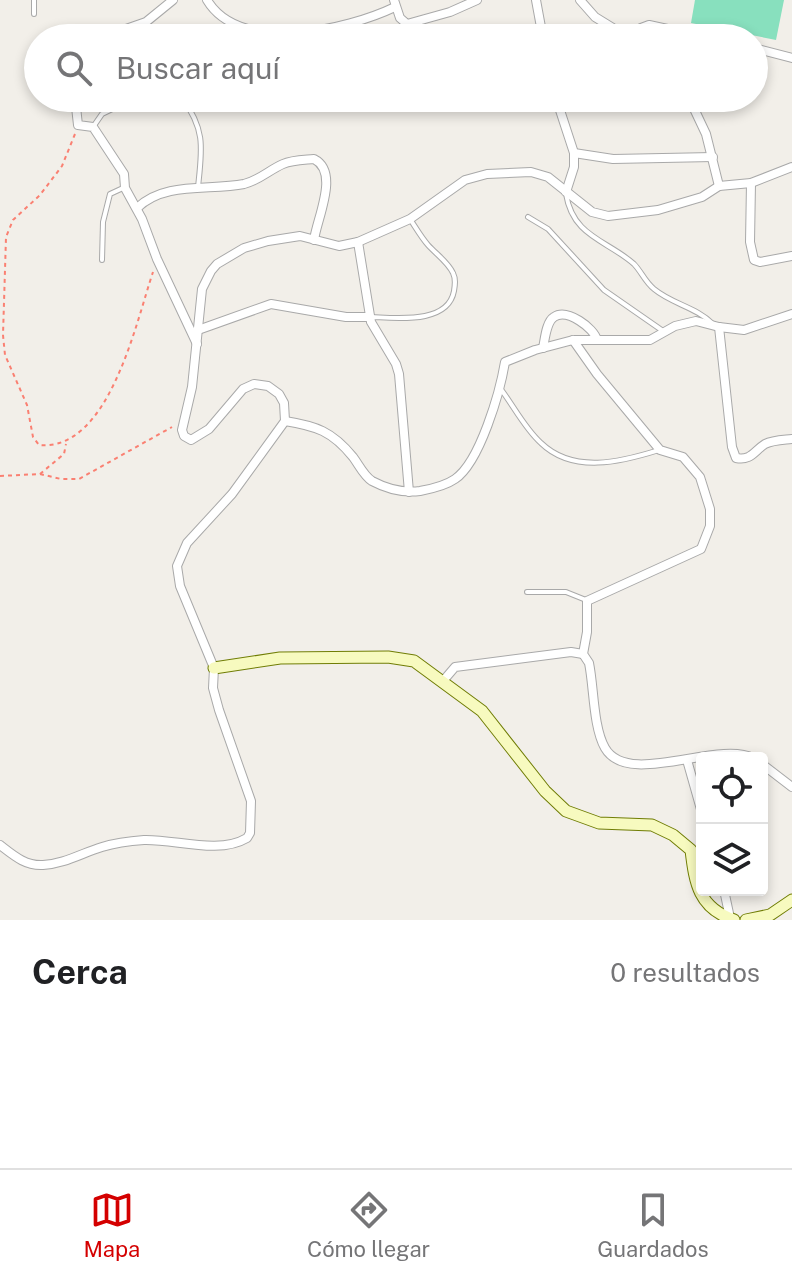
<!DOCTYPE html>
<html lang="es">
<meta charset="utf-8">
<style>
body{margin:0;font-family:"Public Sans",sans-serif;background:#f6f6f6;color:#202124}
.controls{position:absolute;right:24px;bottom:24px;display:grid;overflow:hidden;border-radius:8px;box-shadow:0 4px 12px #0003}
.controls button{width:72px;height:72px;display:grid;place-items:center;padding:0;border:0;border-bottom:2px solid #e0e0e0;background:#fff;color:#202124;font:40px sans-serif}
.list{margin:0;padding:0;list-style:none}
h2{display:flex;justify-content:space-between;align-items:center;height:104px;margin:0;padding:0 32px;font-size:34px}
h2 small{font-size:26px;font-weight:400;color:#757577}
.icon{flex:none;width:44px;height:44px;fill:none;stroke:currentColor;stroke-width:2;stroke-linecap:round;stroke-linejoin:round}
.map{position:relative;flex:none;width:792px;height:920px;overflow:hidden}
.search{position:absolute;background:#fff;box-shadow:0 4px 12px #0003;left:24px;right:24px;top:24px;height:88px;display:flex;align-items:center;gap:20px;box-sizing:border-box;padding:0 28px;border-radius:44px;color:#757577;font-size:30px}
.sheet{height:248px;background:#fff}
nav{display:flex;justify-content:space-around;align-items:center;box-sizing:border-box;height:112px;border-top:2px solid #e0e0e0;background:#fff;font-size:22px;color:#757577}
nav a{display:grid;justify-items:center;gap:4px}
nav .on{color:#d40000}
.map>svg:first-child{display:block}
.pitch{fill:#88e0be}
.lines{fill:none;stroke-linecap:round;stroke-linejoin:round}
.lane-casing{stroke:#a9a9a9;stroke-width:6}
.street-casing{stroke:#a9a9a9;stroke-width:10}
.secondary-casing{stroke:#707d05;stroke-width:13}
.path{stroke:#fa8072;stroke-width:2;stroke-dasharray:4 4;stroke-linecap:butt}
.lane{stroke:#fff;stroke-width:4}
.street{stroke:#fff;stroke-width:8}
.secondary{stroke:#f7fabf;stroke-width:11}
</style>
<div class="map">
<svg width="792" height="920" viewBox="0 0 792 920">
<rect width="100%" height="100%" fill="#f2efe9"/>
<!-- pitch -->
<polygon class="pitch" points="695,0 784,0 776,40 691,23"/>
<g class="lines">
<!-- lane casing -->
<g class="lane-casing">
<g id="lane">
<polyline points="34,0 34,14"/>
<path d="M182 98C206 130 202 149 198 187"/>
<polyline points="93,127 102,114 135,98"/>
<path d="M566 194C573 237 607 240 634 264 641 271 645 282 654 289 672 304 696 307 713 324"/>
<polyline points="528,217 548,229 604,290 663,331"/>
<polyline points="102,260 103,222 110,194 123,188"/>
<path d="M372 317C398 318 448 324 454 291 455 285 456 279 453 273 448 262 436 254 428 245 421 237 416 228 410 219"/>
<path d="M500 388C513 405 525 429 541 443 573 474 621 462 659 450"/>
<polyline points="527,592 566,592 586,600"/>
</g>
</g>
<!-- street casing -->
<g class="street-casing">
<g id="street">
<path d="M207 0C240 55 347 30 395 7"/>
<polyline points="394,0 400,18 407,24 450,12 477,0"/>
<polyline points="536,0 543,38"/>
<polyline points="580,0 595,17 629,38"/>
<polyline points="100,38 146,22 173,0"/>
<polyline points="632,38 641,28 649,25 709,38"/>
<polyline points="754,48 792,58"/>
<polyline points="75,98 78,125 93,127 124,174 125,188 142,219 157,259 197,344"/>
<polyline points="556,98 574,153 574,167 566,192"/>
<polyline points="689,98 706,134 719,186"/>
<polyline points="574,153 613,159 713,157"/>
<polyline points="751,183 750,242 754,260 760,262 792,256"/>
<path d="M137 208C165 181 209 191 244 184 260 180 269 170 283 164 292 160 304 160 314 159 340 172 317 218 314 240"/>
<polyline points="358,242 371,322 396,364 399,374 409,492"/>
<path d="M719 327 732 447 736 458C751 461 754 451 765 444 773 440 783 440 792 439"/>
<polyline points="198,330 271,304 346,317 370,317"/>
<path d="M573 340 597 374 660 450 683 457 700 477 710 509V526L701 549 587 601V632L583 654 589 663C594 687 593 727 605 748 628 788 717 740 753 758"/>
<path d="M543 348C545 339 546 322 554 317 567 308 594 328 597 340"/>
<path d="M285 421C316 426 332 431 353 457 359 465 364 476 372 481 387 489 404 493 420 491 431 489 445 486 455 479 480 462 500 392 505 362L535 350 573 340H650L675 326 696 321 719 327 744 330 792 314"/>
<polyline points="443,681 455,667 571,652 583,654"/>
<polyline points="687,760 702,813"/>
<polyline points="762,764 792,787"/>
<path d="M0 845C13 855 25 866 43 865 64 864 82 853 102 847 115 843 130 841 144 840 176 839 218 855 247 838L250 833 251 801 219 710 213 688 214 668 180 586 177 566 187 543 232 494 285 421 284 403 279 394 268 386 254 384 243 389 209 429 191 440 184 436 182 430 192 387 202 289 211 271 217 264 244 248 268 241 300 236 339 246 358 242 410 219 465 180 487 174 531 172 548 177 592 212 608 216 658 210 702 197 719 186 751 183 792 167"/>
<polyline points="724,890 730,918"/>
</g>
</g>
<!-- secondary casing -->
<g class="secondary-casing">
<g id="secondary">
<path d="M214 668 280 658 388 657 414 661 482 711 545 791 566 811 599 823 652 825 673 835 691 850C695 884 699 908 734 920"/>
<polyline points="746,920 770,915 792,900"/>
</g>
</g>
<!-- path -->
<g class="path">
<path d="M75 134 62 166 40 195 13 220 6 237 3 335 5 355 27 405 33 437 39 445C109 452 136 322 153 272"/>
<polyline points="40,474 64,454 66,444"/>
<polyline points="0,476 40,474 61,479 79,479 172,427"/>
</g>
<!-- lane -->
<use href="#lane" class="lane"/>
<!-- street -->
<use href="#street" class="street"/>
<!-- secondary -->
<use href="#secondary" class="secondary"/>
</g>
</svg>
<div class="controls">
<button><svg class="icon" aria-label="locate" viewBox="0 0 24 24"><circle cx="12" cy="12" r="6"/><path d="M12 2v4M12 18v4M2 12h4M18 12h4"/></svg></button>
<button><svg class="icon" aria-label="layers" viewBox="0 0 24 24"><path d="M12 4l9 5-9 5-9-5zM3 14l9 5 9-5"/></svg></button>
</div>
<div class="search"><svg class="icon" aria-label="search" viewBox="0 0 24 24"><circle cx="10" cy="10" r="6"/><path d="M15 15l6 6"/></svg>Buscar aquí</div>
</div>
<section class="sheet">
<h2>Cerca<small>0 resultados</small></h2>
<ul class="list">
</ul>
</section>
<nav>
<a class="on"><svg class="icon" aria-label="map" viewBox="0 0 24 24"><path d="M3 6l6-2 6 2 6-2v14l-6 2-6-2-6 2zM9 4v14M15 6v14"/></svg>Mapa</a>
<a><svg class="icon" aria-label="directions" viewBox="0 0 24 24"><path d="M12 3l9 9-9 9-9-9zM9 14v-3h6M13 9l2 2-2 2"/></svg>Cómo llegar</a>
<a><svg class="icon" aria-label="saved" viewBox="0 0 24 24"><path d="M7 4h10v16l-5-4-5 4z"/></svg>Guardados</a>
</nav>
